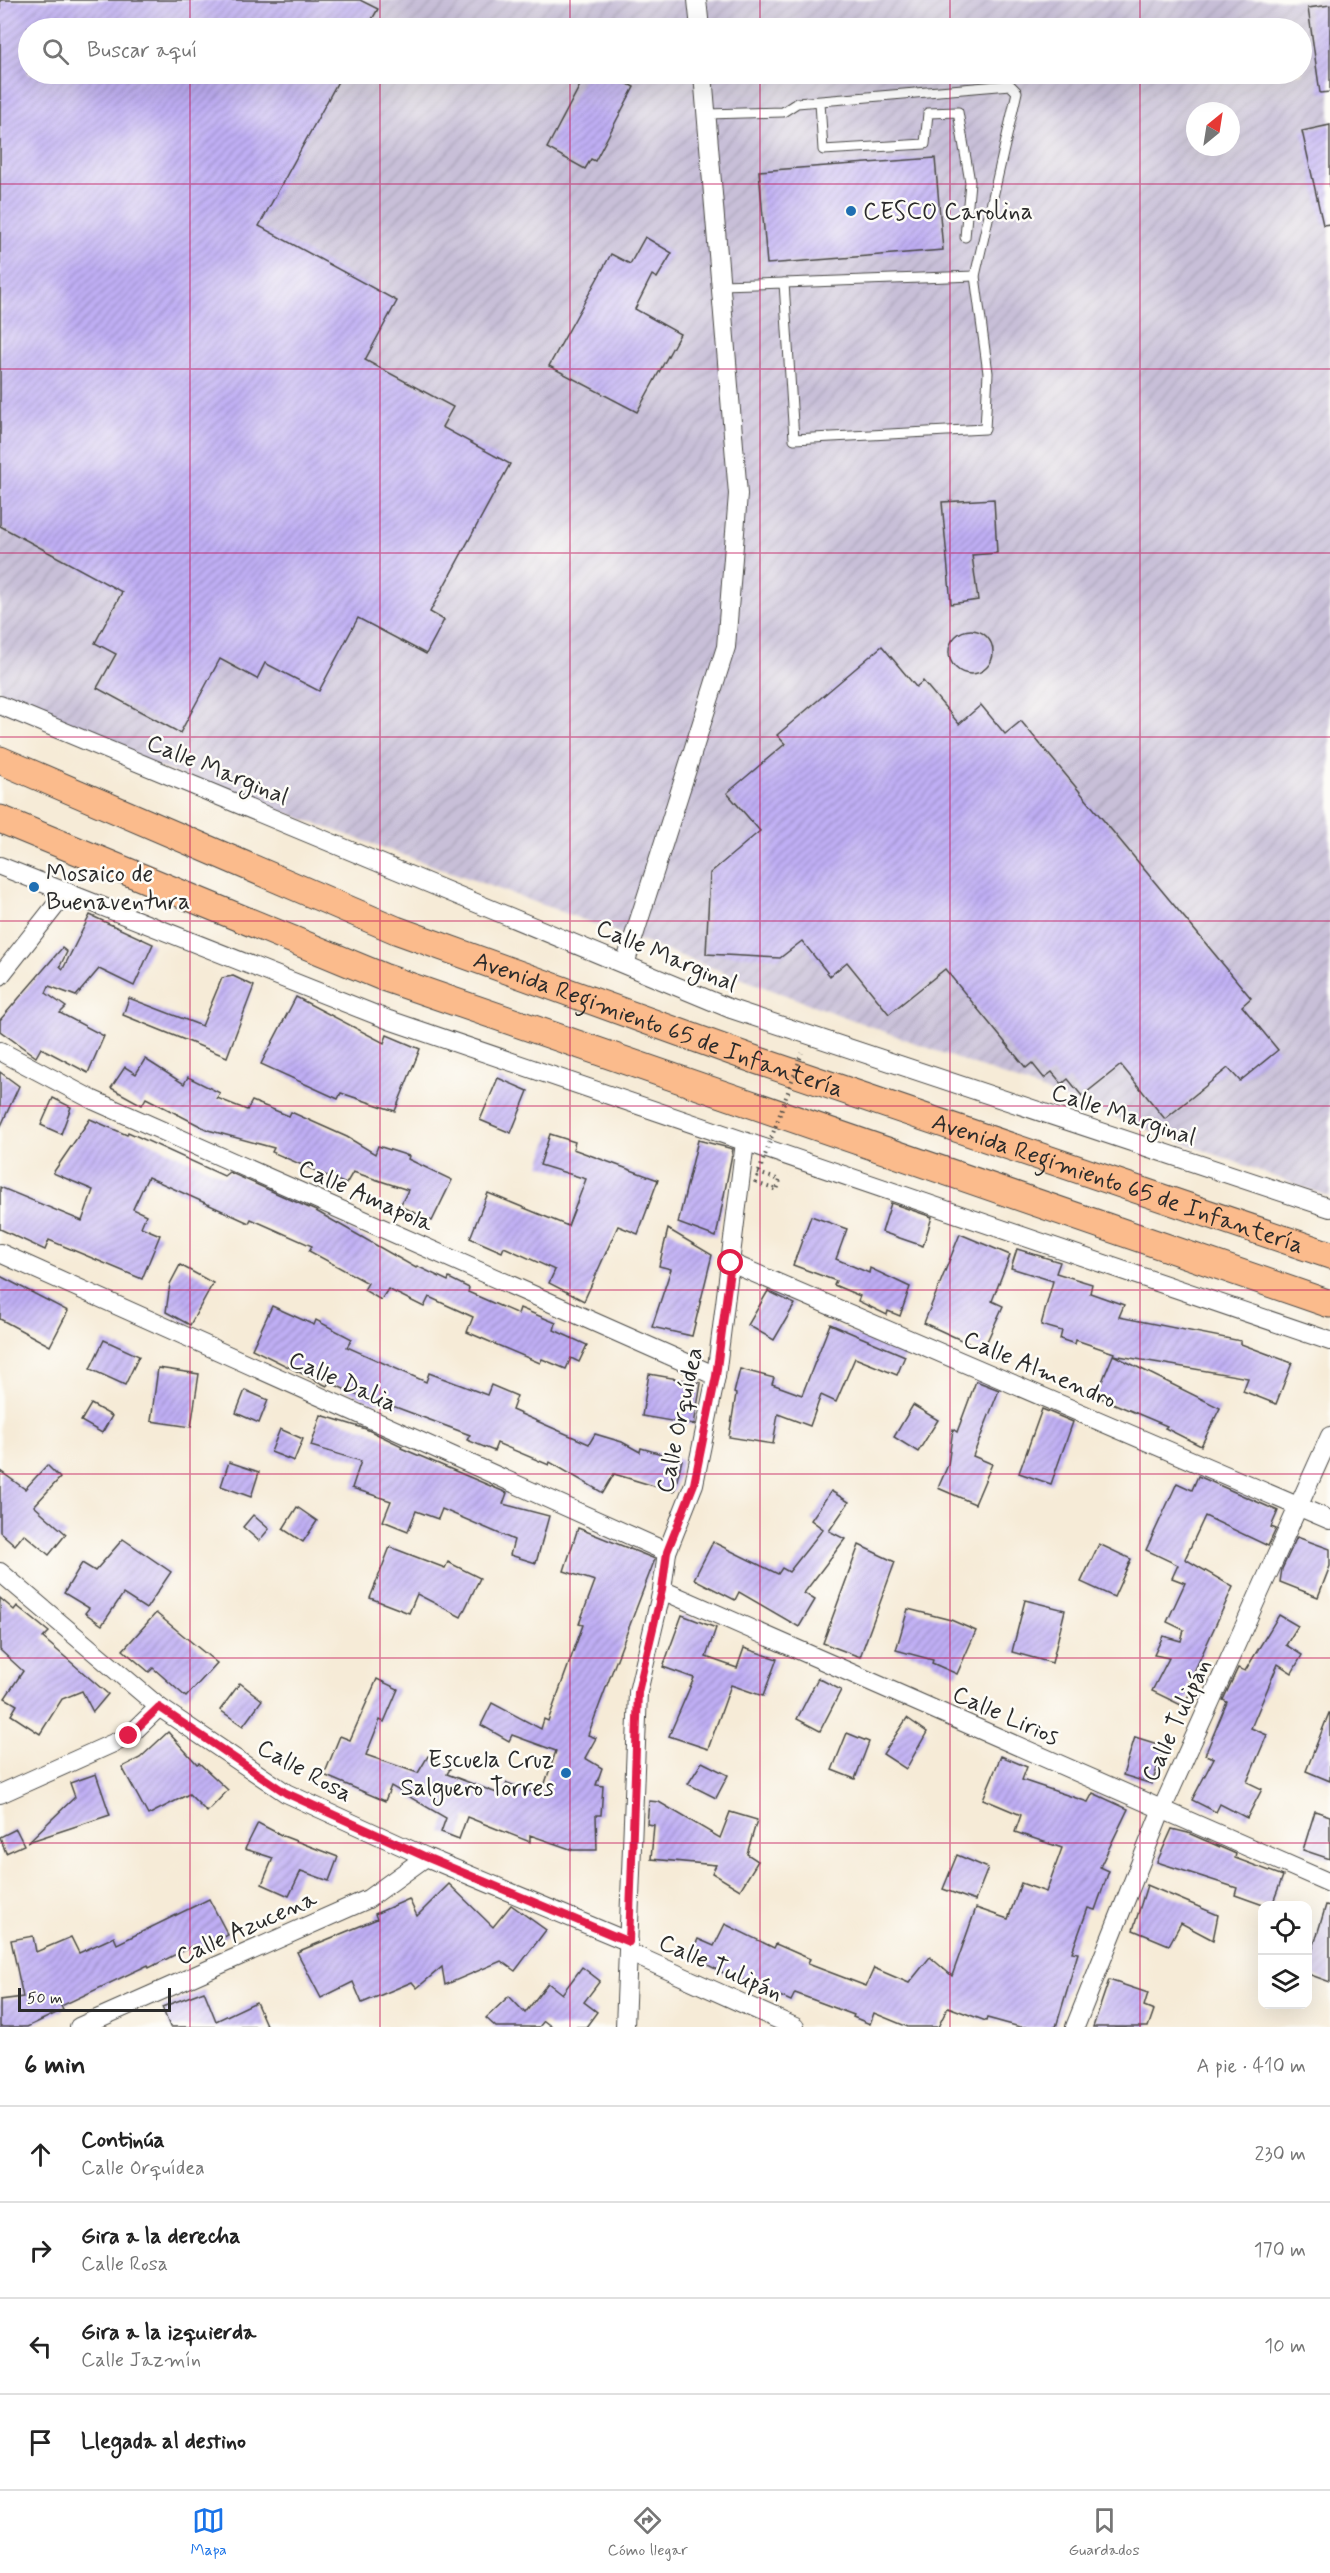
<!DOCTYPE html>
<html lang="es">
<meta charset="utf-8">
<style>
body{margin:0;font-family:Mynerve,sans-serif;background:#f2f2f2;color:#222}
.controls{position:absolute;right:18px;bottom:18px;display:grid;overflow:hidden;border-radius:12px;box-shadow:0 6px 24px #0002}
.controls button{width:54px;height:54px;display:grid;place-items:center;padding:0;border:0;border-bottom:2px solid #e0e0e0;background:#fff;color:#222;font:30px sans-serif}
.compass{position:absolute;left:1186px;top:102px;width:54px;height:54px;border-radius:50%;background:#fff;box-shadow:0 6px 24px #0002;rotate:30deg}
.scale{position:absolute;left:18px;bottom:15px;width:153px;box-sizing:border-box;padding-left:6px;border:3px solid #2b2b2b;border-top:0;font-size:16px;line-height:21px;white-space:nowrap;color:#2b2b2b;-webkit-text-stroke:4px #fdfcf7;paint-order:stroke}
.stop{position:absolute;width:18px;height:18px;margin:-14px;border:4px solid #e11d48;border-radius:50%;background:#fff}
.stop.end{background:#e11d48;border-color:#fff;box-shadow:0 2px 6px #0008}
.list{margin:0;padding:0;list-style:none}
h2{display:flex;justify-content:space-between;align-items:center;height:78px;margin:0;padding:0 24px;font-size:26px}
h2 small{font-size:20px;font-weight:400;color:#767676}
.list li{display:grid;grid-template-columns:39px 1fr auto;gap:18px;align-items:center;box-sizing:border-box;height:96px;padding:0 24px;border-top:2px solid #e0e0e0}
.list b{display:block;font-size:22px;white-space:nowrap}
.list p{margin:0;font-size:20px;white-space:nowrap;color:#767676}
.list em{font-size:20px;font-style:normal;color:#767676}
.icon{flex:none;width:33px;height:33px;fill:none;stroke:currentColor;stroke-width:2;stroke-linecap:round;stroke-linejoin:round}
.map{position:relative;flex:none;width:1330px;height:2027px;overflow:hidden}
.search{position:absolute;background:#fff;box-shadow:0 6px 24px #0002;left:18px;right:18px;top:18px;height:66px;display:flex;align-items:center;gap:15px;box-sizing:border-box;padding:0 21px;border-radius:33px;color:#767676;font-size:22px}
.sheet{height:462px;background:#fff}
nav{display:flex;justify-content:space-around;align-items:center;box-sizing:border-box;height:84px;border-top:2px solid #e0e0e0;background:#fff;font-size:16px;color:#767676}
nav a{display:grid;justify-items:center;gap:3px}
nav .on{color:#1a73e8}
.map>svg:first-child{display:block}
.industrial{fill:url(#industrial-furrows);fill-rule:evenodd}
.building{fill:url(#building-hatch)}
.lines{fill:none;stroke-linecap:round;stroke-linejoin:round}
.lane-casing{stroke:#494845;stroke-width:11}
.street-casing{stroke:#494845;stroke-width:20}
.primary-casing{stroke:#494845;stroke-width:29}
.path{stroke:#494845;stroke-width:4;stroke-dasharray:1.5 4.5;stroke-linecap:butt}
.lane{stroke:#fff;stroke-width:9}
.street{stroke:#fff;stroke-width:18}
.primary{stroke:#fbbb8c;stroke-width:27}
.path-bridge{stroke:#494845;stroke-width:4;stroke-dasharray:1.5 4.5;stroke-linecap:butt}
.route{stroke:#e11d48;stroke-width:8}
.grid{fill:none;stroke:#c2185b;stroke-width:1.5;stroke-opacity:0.55}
.poi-dot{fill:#1f6fb2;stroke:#fdfcf7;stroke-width:2}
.labels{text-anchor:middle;stroke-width:5;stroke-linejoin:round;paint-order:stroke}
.poi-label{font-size:24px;fill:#2b2b2b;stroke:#fdfcf7;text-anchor:start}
.street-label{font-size:24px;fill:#2b2b2b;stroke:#fdfcf7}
</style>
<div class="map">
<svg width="1330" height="2027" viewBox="0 0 1330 2027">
<defs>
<pattern id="industrial-furrows" width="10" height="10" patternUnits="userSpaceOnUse" patternTransform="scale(1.5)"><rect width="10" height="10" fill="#c8bfd8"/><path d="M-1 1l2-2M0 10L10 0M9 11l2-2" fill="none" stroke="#aca4ba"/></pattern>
<pattern id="building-hatch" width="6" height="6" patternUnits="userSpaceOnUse" patternTransform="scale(1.5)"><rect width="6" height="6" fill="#c0aff5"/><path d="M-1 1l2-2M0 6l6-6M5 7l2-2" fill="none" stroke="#9c8fc7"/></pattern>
</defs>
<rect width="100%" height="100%" fill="#fdfcf7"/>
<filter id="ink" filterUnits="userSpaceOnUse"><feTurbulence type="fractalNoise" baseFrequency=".0167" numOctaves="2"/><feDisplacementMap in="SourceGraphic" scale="12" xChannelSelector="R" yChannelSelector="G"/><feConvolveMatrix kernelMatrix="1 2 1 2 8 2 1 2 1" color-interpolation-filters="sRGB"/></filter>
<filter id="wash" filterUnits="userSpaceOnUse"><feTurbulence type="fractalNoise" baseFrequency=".008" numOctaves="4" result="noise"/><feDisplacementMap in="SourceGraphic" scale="24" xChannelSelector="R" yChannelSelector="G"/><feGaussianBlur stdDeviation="1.35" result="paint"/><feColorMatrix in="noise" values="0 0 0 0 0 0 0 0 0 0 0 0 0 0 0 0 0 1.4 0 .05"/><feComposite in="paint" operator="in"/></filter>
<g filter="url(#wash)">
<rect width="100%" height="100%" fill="#f6ebd7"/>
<!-- industrial -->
<path class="industrial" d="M0 0H1330V1197L554 909 0 710ZM28 28H1302V74H28ZM1195 111H1231V147H1195Z"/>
<g id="blocks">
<!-- building -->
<g class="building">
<polygon points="0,0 360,0 378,9 367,28 28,28 28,74 342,74 259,226 397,301 365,360 453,407 442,427 510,464 430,612 444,620 426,654 358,618 319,691 265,663 257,679 220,659 180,733 97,688 116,654 95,643 122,592 0,526"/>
<polygon points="1330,5 1330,92 1320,93 1308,8"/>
<polygon points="586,74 609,74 634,87 595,161 591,159 585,169 547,148"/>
<polygon points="1330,125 1330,224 1323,225 1302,131"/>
<polygon points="935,158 943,250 767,264 759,171"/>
<polygon points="645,237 672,253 657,278 652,275 635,309 680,334 637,412 549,366 611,254 630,264"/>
<polygon points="994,499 997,553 972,555 978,600 951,604 942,502"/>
<circle cx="971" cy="652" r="22"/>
<polygon points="882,646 916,687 923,681 959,724 981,705 1005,734 1021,721 1251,998 1242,1006 1278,1050 1240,1081 1228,1068 1165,1119 1121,1065 1082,1096 1068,1079 1062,1084 1052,1072 1044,1078 1032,1063 1026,1068 945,969 889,1014 847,962 830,976 802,941 780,958 706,954 710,873 760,831 727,793 785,744 777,735"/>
<polygon points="90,915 153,944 134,986 99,969 76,996 49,986 46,993 66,1007 60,1013 104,1036 88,1073 41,1048 36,1057 0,1031 0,1020 62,948 67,952 60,966 63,969"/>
<polygon points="233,976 254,986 227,1057 123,1015 129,998 202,1026 222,978"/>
<polygon points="296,997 384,1043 387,1035 420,1049 395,1111 341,1093 338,1099 261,1064"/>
<polygon points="145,1059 184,1084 188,1077 220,1093 217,1098 247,1110 252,1101 289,1116 291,1112 347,1137 375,1154 378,1146 409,1156 408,1159 452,1180 432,1221 400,1206 408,1190 353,1172 346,1184 272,1152 274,1148 208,1130 146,1098 142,1105 111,1088 125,1067 136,1074"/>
<polygon points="0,1072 19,1086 0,1128"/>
<polygon points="498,1078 528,1091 511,1133 480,1120"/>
<polygon points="53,1098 71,1107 61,1134 41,1125"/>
<polygon points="90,1119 127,1135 128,1132 224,1176 229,1172 316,1211 416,1268 417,1266 448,1281 449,1278 469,1288 468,1292 518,1314 520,1308 556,1323 554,1330 587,1345 579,1362 571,1358 566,1369 542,1359 540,1363 495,1344 467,1332 473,1317 429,1297 424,1307 388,1289 381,1300 364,1290 368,1283 309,1251 312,1246 251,1219 249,1223 148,1177 133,1209 146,1215 141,1227 160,1235 142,1279 49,1240 45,1250 0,1229 0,1187 82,1221 93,1190 53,1173"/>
<polygon points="550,1134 575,1142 573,1149 658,1180 638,1234 618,1226 584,1301 549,1283 555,1270 504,1247 502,1252 470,1238 488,1193 568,1226 586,1179 540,1165"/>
<polygon points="698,1140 733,1149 716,1237 678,1223"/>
<polygon points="891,1203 932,1217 923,1246 882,1232"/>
<polygon points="811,1216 847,1229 836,1259 869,1273 870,1268 910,1287 900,1316 888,1311 887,1315 858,1301 860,1296 834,1285 836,1281 793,1265"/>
<polygon points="668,1229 712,1255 692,1336 652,1327 671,1269 659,1266"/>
<polygon points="960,1234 1010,1255 992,1301 1003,1306 983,1350 924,1323"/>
<polygon points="1017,1249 1060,1262 1056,1273 1092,1284 1090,1293 1124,1305 1119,1317 1241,1341 1241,1344 1292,1363 1276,1404 1243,1391 1248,1378 1113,1355 1220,1408 1201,1446 1165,1428 1167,1426 1096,1396 1114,1353 1076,1340 1075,1344 1060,1339 1062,1331 1041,1325 1053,1281 1011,1268"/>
<polygon points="180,1265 213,1283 190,1325 166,1312 170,1284"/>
<polygon points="0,1276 68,1311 50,1346 0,1319"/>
<polygon points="768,1291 795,1304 774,1340 748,1325"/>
<polygon points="272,1306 314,1325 316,1320 352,1339 347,1347 426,1382 429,1373 487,1395 491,1385 517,1396 512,1410 589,1444 595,1434 622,1442 640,1452 641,1448 682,1460 674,1492 614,1474 603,1493 550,1462 549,1465 497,1443 494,1451 467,1440 470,1435 390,1405 377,1401 376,1404 329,1382 327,1386 252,1349"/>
<polygon points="830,1324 905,1356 897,1375 855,1358 836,1402 821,1395 810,1426 778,1414 773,1444 729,1437 736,1394 734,1393 740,1369 774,1378 772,1384 802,1395"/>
<polygon points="104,1340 139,1356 125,1385 90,1369"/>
<polygon points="158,1368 199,1374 191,1427 151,1421"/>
<polygon points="649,1374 701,1383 694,1425 642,1416"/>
<polygon points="976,1381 999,1390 973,1456 992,1464 975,1504 938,1488 948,1465 953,1429 957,1432"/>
<polygon points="245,1390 268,1400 259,1423 236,1413"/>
<polygon points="91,1404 112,1416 102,1433 81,1421"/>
<polygon points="913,1405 938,1420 918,1452 894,1437"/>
<polygon points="1042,1409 1073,1422 1051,1484 1019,1473"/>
<polygon points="321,1415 366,1429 402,1446 401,1448 507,1493 503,1504 549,1516 536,1563 510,1555 514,1540 442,1509 438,1519 416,1511 408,1531 383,1521 391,1501 352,1488 361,1461 311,1446"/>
<polygon points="280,1429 303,1439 294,1461 271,1452"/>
<polygon points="229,1462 259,1472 251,1497 221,1486"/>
<polygon points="47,1465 60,1478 34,1506 66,1534 49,1555 24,1534 15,1545 0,1532 0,1471 25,1489"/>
<polygon points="1198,1476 1278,1511 1271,1527 1276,1529 1268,1546 1205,1516 1185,1559 1233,1587 1187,1687 1192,1689 1183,1706 1152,1691 1169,1658 1154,1655 1163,1636 1181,1641 1184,1630 1167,1622 1185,1583 1172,1578 1178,1565 1146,1550 1177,1483 1192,1490"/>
<polygon points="831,1491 849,1502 829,1531 845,1539 804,1593 815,1600 799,1627 739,1592 735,1600 694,1579 713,1542 778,1574 782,1568 789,1572 823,1529 811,1520"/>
<polygon points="297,1507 317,1521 303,1542 283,1529"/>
<polygon points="253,1515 269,1529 259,1541 243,1527"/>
<polygon points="578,1528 655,1559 588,1735 596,1738 585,1758 602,1768 596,1785 603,1786 601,1815 596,1815 597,1850 573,1850 530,1835 530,1842 467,1817 459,1839 441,1832 446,1818 391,1786 385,1801 324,1775 340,1736 350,1740 377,1679 398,1689 384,1722 380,1720 366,1755 418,1773 428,1756 450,1769 447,1774 502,1795 507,1783 541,1795 556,1751 512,1735 509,1741 481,1725 492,1703 541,1729 544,1719 548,1721 583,1625 579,1624 595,1581 564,1571"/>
<polygon points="1297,1537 1330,1549 1330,1566 1318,1597 1280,1582 1282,1569"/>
<polygon points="123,1539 171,1572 146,1609 123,1594 102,1625 85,1613 89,1608 64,1593 82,1563 95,1571"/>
<polygon points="1099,1544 1131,1559 1114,1597 1081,1582"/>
<polygon points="859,1545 895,1562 860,1657 823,1643"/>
<polygon points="390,1547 445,1568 448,1562 480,1578 461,1617 417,1594 409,1613 370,1598"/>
<polygon points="0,1598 14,1610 17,1606 49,1632 43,1638 108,1694 93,1712 82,1691 62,1699 40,1734 11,1715 17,1705 5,1698 23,1671 0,1650"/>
<polygon points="1025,1600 1065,1610 1052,1663 1012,1652"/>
<polygon points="908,1609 951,1620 976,1631 957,1674 932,1663 933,1660 896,1650"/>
<polygon points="156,1613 217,1663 186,1697 153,1668 149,1672 123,1650"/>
<polygon points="682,1615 716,1628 706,1657 737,1668 744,1648 777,1659 763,1696 731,1685 708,1749 669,1736 694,1678 663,1667"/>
<polygon points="1279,1615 1298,1626 1286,1645 1302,1655 1292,1673 1278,1664 1251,1728 1267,1735 1247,1782 1262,1789 1247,1818 1220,1804 1216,1812 1192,1800 1214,1758 1205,1755 1227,1702 1223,1700 1238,1668 1245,1671"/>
<polygon points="818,1678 841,1690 820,1731 797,1719"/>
<polygon points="240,1683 262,1700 243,1726 220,1710"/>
<polygon points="1329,1713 1330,1713 1330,1781 1306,1771"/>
<polygon points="907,1718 927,1732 906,1769 883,1754"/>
<polygon points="168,1732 197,1764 199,1763 228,1790 207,1812 189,1794 148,1815 122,1767 140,1758"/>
<polygon points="847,1733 869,1742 855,1779 832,1770"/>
<polygon points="1135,1737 1164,1746 1152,1784 1123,1775"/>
<polygon points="1001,1756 1027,1767 1022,1780 1088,1802 1093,1793 1128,1809 1100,1867 1109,1871 1095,1910 1088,1908 1072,1952 1078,1953 1056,2027 1020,2027 987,2018 986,2021 948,2007 938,2027 908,2027 874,2013 870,2024 853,2017 854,2015 795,1993 791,2001 744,1980 743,1983 690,1956 698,1939 714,1946 725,1924 774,1948 776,1944 810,1959 808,1964 866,1986 874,1968 909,1983 930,1957 952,1976 976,1908 1008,1919 1021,1883 1046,1892 1062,1848 1015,1832 1021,1815 983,1799"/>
<polygon points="702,1762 728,1775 716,1798 688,1784"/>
<polygon points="96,1774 110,1815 28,1842 75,1797 70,1783"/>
<polygon points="649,1801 659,1802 720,1838 730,1812 757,1820 747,1854 758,1861 740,1890 712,1873 716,1865 651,1859 654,1825 647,1824"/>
<polygon points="1315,1811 1330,1816 1330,1859 1303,1850"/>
<polygon points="258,1823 283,1836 338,1857 329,1881 301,1871 289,1896 262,1884 273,1858 245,1849"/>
<polygon points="16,1829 24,1845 6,1853 0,1837"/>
<polygon points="1172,1829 1188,1833 1236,1854 1235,1858 1283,1876 1272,1905 1263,1905 1235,1895 1237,1888 1157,1862"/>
<polygon points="957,1855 988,1868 975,1901 943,1889"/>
<polygon points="449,1884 493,1927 511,1905 546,1930 515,1971 501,1961 445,1985 442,1967 417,1988 412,1982 362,2003 353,1982 321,1998 297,1952 377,1919 375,1914 409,1899 417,1916"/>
<polygon points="1147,1885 1218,1915 1213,1940 1181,1923 1169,1945 1133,1930"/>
<polygon points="209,1899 228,1935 197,1951 194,1945 149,1968 148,1965 61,2006 63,2010 27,2027 0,2027 0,2000 23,1997 11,1940 33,1936 36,1952 71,1937 79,1953 114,1937 117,1944"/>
<polygon points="1326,1905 1330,1906 1330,1982 1308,1974 1308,1965"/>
<polygon points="582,1967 600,1981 584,2002 597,2012 586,2027 552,2027 544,2021 539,2027 496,2027 486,2018 509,1996 525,2013 548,1983 562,1994"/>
<polygon points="1109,1980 1148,1993 1144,2006 1154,2010 1148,2027 1093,2027"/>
<polygon points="204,1991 216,2021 256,2002 267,2027 170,2027 162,2007"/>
</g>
</g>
</g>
<g filter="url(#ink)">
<use href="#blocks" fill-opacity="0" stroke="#494845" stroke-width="1.5"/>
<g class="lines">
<!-- lane casing -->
<g class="lane-casing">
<g id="lane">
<polyline points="820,102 823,150 925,144 928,113 958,112 970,182 965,237"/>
<polyline points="707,114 783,112 797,103 1010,85 1017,92 975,276 988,373 985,429 794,439 784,283 721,285"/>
<polyline points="784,283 975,276"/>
</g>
</g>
<!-- street casing -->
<g class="street-casing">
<g id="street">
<polyline points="697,0 700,28"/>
<polyline points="0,705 731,1009 1330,1208"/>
<polyline points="0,866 389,1020 1330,1341"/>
<polyline points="625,964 726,647 738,494 703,74"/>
<polyline points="0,976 67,891"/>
<polyline points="0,1051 93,1100 716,1376"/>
<polyline points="0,1253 667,1552"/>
<polyline points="731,1263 1330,1520"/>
<polyline points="0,1572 159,1707 286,1793 426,1857 629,1942"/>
<polyline points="662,1590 1330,1883"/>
<polyline points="0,1794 129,1736 159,1707"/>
<polyline points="628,1952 795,2027"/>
<polyline points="79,2027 368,1899 426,1857"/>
<polyline points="625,2027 638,1692 662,1590 667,1552 694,1484 716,1376 745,1142"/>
<polyline points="1075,2027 1162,1809 1330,1436"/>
</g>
</g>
<!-- primary casing -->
<g class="primary-casing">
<g id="primary">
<path id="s1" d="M0 760 396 930 756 1060 1330 1255"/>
<polyline points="0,819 383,977 1330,1304"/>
</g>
</g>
<!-- path -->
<polyline class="path" points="758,1173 780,1180 777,1190 759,1184"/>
<!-- lane -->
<use href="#lane" class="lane"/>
<!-- street -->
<use href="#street" class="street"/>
<!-- primary -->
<use href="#primary" class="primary"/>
<!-- path-bridge -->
<polyline class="path-bridge" points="755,1183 802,1053"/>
</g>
</g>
<g class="lines" filter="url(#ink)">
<!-- route -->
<polyline class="route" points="129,1736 159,1707 286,1793 426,1857 629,1942 638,1692 662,1590 667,1552 694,1484 716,1376 731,1263"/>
</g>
<!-- grid -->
<path class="grid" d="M190 0V28M380 0V28M570 0V28M760 0V28M950 0V28M1140 0V28M190 74V2027M380 74V2027M570 74V2027M760 74V2027M950 74V2027M1140 74V2027M0 184H1330M0 369H1330M0 553H1330M0 737H1330M0 921H1330M0 1106H1330M0 1290H1330M0 1474H1330M0 1658H1330M0 1843H1330"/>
<!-- markers -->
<g class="poi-dot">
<circle cx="851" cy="211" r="6"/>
<circle cx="34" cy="887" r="6"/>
<circle cx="566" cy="1773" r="6"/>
</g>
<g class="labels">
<!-- poi labels -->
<g class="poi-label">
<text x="863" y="219">CESCO Carolina</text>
<text x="46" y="881">Mosaico de<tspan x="46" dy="28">Buenaventura</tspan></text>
<text x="554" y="1767" text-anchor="end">Escuela Cruz<tspan x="554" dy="28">Salguero Torres</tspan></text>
</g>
<!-- street labels -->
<g class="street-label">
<text transform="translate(218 769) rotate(22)" y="8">Calle Marginal</text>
<text transform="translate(667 955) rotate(23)" y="8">Calle Marginal</text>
<text dy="8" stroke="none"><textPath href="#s1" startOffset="710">Avenida Regimiento 65 de Infantería</textPath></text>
<text transform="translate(1124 1114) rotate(18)" y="8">Calle Marginal</text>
<text dy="8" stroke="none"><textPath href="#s1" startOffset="1196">Avenida Regimiento 65 de Infantería</textPath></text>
<text transform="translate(366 1195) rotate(24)" y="8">Calle Amapola</text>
<text transform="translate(1040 1369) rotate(23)" y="8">Calle Almendro</text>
<text transform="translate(343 1381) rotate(24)" y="8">Calle Dalia</text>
<text transform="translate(679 1420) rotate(-78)" y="8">Calle Orquídea</text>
<text transform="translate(1006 1715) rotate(24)" y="8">Calle Lirios</text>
<text transform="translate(1176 1720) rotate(-65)" y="8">Calle Tulipán</text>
<text transform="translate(305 1770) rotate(29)" y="8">Calle Rosa</text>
<text transform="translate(246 1927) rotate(-24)" y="8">Calle Azucena</text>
<text transform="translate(721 1967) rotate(24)" y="8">Calle Tulipán</text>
</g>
</g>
</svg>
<div class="controls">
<button><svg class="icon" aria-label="locate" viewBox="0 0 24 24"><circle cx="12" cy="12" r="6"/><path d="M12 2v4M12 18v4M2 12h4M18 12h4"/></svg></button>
<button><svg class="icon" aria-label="layers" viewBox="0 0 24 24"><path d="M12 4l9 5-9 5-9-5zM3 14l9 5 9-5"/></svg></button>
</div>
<svg class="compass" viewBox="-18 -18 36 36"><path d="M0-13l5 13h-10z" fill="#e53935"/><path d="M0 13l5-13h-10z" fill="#767676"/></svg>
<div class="scale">50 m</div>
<div class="stop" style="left:731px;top:1263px"></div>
<div class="stop end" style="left:129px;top:1736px"></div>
<div class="search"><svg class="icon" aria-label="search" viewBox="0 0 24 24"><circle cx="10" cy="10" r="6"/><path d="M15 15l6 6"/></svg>Buscar aquí</div>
</div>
<section class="sheet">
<h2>6 min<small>A pie · 410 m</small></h2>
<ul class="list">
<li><svg class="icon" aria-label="ahead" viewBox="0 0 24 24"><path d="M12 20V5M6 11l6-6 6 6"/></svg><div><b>Continúa</b><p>Calle Orquídea</p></div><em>230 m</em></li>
<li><svg class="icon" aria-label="right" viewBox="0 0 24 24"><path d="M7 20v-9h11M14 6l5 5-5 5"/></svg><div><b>Gira a la derecha</b><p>Calle Rosa</p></div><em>170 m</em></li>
<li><svg class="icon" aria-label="left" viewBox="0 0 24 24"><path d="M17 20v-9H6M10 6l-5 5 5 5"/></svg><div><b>Gira a la izquierda</b><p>Calle Jazmín</p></div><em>10 m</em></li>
<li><svg class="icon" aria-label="arrive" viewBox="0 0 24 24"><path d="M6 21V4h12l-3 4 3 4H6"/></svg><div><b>Llegada al destino</b></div></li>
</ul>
</section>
<nav>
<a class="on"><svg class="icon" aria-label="map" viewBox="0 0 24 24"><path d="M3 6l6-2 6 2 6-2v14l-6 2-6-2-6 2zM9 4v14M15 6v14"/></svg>Mapa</a>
<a><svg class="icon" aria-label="directions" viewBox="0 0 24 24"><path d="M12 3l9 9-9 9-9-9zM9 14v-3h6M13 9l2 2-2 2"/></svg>Cómo llegar</a>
<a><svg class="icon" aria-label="saved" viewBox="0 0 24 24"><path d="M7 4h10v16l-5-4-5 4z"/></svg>Guardados</a>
</nav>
